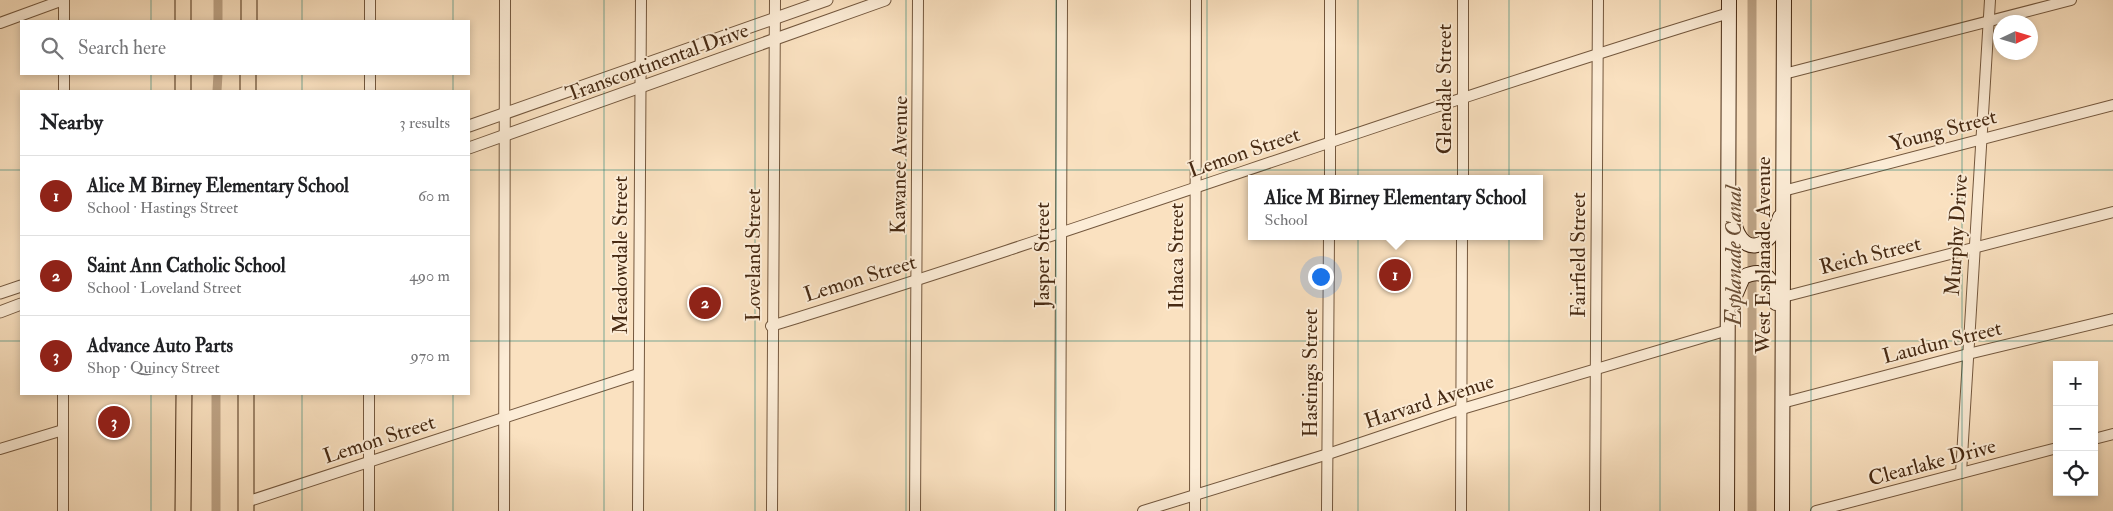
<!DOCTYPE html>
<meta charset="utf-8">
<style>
body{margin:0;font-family:"IM FELL Double Pica",serif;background:#f2f2f2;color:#202124}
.controls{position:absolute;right:15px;bottom:15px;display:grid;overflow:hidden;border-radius:0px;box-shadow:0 2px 8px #0003}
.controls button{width:45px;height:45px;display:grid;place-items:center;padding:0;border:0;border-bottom:1px solid #e0e0e0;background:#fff;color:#202124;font:25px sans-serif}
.compass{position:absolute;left:1993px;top:15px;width:45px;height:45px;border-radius:50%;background:#fff;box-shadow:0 2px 8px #0003;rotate:86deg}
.you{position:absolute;left:1320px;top:276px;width:18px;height:18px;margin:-12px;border:4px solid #fff;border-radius:50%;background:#1a73e8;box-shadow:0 0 0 8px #1a73e833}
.badge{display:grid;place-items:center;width:32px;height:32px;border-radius:50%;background:#8f2418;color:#fff;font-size:16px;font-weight:700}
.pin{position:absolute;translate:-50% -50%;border:2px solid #fff;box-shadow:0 1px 5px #0006}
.popup{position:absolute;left:1248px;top:175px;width:295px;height:65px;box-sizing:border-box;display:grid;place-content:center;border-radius:0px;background:#fff;filter:drop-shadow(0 1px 4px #0005);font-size:16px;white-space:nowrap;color:#757577}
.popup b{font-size:19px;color:#202124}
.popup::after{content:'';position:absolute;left:50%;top:100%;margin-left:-10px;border:10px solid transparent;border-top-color:#fff}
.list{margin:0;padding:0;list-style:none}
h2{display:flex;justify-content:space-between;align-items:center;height:65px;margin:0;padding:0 20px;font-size:21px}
h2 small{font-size:16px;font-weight:400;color:#757577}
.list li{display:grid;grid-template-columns:32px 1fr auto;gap:15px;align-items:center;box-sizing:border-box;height:80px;padding:0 20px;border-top:1px solid #e0e0e0}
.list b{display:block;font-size:19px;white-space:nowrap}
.list p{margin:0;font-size:16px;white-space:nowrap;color:#757577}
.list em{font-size:16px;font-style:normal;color:#757577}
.icon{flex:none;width:28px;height:28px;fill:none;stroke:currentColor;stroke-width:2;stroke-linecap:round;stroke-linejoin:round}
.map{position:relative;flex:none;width:2113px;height:511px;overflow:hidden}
.search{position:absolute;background:#fff;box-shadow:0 2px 8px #0003;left:20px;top:20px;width:450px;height:55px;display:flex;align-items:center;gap:12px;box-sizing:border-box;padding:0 18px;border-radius:0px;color:#757577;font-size:19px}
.panel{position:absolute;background:#fff;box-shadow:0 2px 8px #0003;left:20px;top:90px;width:450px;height:305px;border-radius:0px}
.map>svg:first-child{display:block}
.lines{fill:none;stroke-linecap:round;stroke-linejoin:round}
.canal{stroke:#bda385;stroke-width:9}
.minor-casing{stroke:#74583e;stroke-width:12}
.tertiary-casing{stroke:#74583e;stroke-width:13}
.secondary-casing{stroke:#472a13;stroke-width:16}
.primary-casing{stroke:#472a13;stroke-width:17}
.minor{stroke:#fcecd6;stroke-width:10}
.tertiary{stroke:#fcecd6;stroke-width:11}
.secondary{stroke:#fcecd6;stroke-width:14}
.primary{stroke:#fae1c0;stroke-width:15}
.grid{fill:none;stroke:#0f766e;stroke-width:1;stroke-opacity:0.55}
.labels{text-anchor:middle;stroke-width:4;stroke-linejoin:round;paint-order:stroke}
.street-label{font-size:21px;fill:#472a13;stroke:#fcecd6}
.water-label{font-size:22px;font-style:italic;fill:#6a4e35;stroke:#fcecd6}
</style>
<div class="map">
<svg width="2113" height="511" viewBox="0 0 2113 511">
<rect width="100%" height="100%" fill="#fae1c0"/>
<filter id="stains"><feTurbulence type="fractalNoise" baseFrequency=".004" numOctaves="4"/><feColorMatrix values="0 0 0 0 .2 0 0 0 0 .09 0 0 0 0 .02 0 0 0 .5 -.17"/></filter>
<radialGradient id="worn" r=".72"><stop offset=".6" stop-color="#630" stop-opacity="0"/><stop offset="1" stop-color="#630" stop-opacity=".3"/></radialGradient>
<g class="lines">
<!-- canal -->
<g class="canal">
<polyline points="1752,0 1752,511"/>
<polyline points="218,21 218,0"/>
<polyline points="217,91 218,74"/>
<polyline points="216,511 216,394"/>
</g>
<!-- minor casing -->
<g class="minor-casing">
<g id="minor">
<polyline points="370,0 370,21"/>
<polyline points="64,21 64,0"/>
<polyline points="0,23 63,0"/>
<polyline points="1784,74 2071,0"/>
<polyline points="64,91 64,74"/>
<polyline points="370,91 370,74"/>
<polyline points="1330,179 1330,0"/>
<polyline points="1463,179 1463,0"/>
<polyline points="1783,191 2113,105"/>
<polyline points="1783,297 2113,212"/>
<path d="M771 326C1093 227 1408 111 1729 13"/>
<polyline points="63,394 63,511"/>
<polyline points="1782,403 1968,354 2113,319"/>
<polyline points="2094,439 2113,434"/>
<polyline points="0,449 63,430"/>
<polyline points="1961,473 1990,0"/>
<polyline points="246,502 638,374"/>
<polyline points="369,511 369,394"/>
<polyline points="504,511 505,0"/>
<polyline points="638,511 641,0"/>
<polyline points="772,511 775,0"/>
<polyline points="915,511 918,0"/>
<polyline points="1060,511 1062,0"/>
<polyline points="1143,511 1328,454 1462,409 1728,330"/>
<polyline points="1195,511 1196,0"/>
<polyline points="1327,511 1329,236"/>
<polyline points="1461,511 1462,236"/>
<polyline points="1595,511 1598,0"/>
<polyline points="1816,511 2057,448"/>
</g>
</g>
<!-- tertiary casing -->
<g class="tertiary-casing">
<g id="tertiary">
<polyline points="469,126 827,0"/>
<polyline points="469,148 885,0"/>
<polyline points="0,293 21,286"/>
<polyline points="0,312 21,304"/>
</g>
</g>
<!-- secondary casing -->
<g class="secondary-casing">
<g id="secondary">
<path d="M1733 217C1739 257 1769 253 1780 217"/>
<path d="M1732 303 1743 277C1766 266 1775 280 1776 303"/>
<polyline points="1727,511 1729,0"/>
<polyline points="1782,511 1784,0"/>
</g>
</g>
<!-- primary casing -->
<g class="primary-casing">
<g id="primary">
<polyline points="183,0 183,21"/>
<polyline points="249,21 249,0"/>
<polyline points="183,74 183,91"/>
<polyline points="248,91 248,74"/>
<polyline points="183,511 184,394"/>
<polyline points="246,511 246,394"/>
</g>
</g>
<!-- minor -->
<use href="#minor" class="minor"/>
<!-- tertiary -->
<use href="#tertiary" class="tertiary"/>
<!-- secondary -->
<use href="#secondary" class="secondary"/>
<!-- primary -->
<use href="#primary" class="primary"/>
</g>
<!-- grid -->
<path class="grid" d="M151 0V21M302 0V21M453 0V21M604 0V511M755 0V511M906 0V511M1056 0V511M1207 0V511M1358 0V511M1509 0V511M1660 0V511M1811 0V511M1962 0V511M151 74V91M302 74V91M453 74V91M0 170H21M469 170H2113M0 341H21M469 341H2113M151 394V511M302 394V511M453 394V511"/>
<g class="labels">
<!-- street labels -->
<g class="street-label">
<text transform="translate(657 62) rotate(-20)" y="7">Transcontinental Drive</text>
<text transform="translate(1444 89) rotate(-90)" y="7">Glendale Street</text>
<text transform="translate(1943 130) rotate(-15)" y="7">Young Street</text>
<text transform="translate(1244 152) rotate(-19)" y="7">Lemon Street</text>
<text transform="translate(899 165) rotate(-89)" y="7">Kawanee Avenue</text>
<text transform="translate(1956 235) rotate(-86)" y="7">Murphy Drive</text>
<text transform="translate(620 255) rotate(-90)" y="7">Meadowdale Street</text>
<text transform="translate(753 255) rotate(-90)" y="7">Loveland Street</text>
<text transform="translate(1042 255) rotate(-90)" y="7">Jasper Street</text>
<text transform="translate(1578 255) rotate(-90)" y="7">Fairfield Street</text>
<text transform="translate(1763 255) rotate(-90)" y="7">West Esplanade Avenue</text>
<text transform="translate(1870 255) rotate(-14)" y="7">Reich Street</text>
<text transform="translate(1176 256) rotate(-90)" y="7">Ithaca Street</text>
<text transform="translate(860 278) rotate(-17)" y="7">Lemon Street</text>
<text transform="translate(1942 342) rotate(-14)" y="7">Laudun Street</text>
<text transform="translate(1310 373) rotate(-90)" y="7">Hastings Street</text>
<text transform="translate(1429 401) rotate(-18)" y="7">Harvard Avenue</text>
<text transform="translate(379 439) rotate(-18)" y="7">Lemon Street</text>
<text transform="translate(1932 462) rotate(-15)" y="7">Clearlake Drive</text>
</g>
<!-- water labels -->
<g class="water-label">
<text transform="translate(1733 256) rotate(-90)" y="8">Esplanade Canal</text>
</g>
</g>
<rect width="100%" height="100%" filter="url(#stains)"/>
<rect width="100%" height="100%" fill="url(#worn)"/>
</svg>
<div class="controls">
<button>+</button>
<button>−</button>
<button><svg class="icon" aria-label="locate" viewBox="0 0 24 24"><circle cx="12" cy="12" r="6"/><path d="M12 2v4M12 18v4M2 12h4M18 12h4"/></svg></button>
</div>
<svg class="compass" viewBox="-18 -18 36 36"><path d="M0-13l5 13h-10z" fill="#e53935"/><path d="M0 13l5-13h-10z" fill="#757577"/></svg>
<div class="you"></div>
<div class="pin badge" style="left:1395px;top:275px">1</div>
<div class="popup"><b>Alice M Birney Elementary School</b>School</div>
<div class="pin badge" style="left:705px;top:303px">2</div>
<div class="pin badge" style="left:114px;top:422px">3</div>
<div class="search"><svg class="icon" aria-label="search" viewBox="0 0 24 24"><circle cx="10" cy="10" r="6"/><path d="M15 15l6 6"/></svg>Search here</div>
<section class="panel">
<h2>Nearby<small>3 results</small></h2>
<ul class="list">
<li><span class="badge">1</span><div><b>Alice M Birney Elementary School</b><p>School · Hastings Street</p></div><em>60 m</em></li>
<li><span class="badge">2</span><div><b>Saint Ann Catholic School</b><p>School · Loveland Street</p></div><em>490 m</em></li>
<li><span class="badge">3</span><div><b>Advance Auto Parts</b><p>Shop · Quincy Street</p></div><em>970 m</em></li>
</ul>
</section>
</div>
